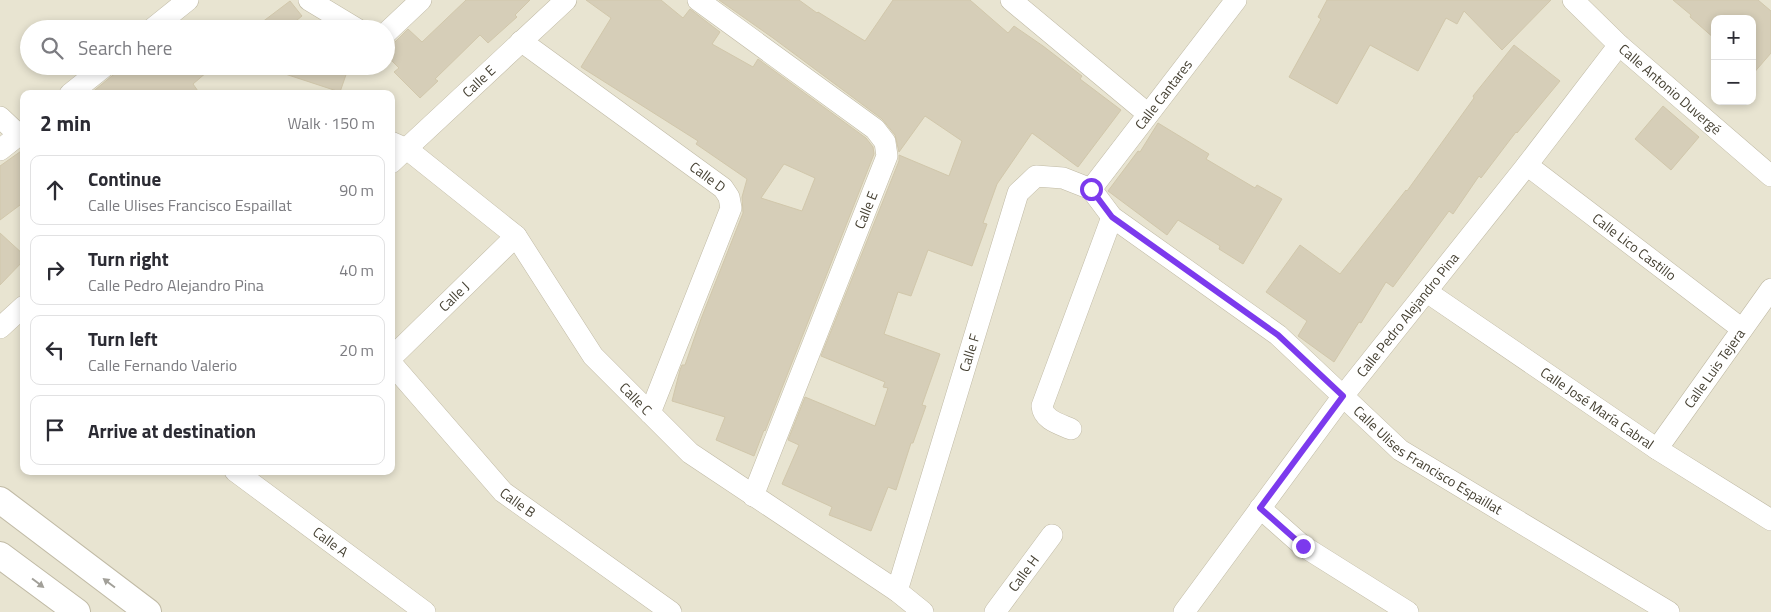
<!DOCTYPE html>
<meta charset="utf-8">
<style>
body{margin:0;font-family:"Titillium Web",sans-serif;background:#f7f7f7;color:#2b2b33}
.controls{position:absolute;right:15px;top:15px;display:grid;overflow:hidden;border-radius:10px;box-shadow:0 2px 8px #0003}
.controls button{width:45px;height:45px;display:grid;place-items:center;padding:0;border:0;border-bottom:1px solid #e1e1e2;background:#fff;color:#2b2b33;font:25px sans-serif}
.stop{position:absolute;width:15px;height:15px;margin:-11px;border:4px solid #7c3aed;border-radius:50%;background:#fff}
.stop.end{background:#7c3aed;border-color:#fff;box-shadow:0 1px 5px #0008}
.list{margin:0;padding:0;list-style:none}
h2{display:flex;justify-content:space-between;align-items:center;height:65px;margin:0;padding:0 20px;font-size:21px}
h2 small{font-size:16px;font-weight:400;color:#7c7c81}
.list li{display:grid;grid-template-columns:32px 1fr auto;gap:15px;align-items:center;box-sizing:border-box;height:70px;margin:0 10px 10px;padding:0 10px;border:1px solid #e1e1e2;border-radius:10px}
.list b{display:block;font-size:19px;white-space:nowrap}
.list p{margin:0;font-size:16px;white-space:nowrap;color:#7c7c81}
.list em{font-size:16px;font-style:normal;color:#7c7c81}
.icon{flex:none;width:28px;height:28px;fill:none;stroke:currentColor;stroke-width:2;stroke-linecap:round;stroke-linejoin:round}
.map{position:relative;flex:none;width:1771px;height:612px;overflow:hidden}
.search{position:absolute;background:#fff;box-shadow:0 2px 8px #0003;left:20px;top:20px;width:375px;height:55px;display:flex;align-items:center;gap:12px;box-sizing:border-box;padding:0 18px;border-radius:28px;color:#7c7c81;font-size:19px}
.panel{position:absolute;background:#fff;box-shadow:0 2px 8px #0003;left:20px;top:90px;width:375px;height:385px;border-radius:10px}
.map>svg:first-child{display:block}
.residential{fill:#e8e4d1;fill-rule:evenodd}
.building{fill:#d6ceb8;stroke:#d1c7ab;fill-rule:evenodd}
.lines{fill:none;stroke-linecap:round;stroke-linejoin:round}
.minor-casing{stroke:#c0baa5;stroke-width:22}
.tertiary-casing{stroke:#c0baa5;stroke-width:28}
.minor{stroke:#fff;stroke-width:21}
.tertiary{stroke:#fff;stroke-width:26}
.oneway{fill:#a2a099}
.route{stroke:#7c3aed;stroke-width:6}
.labels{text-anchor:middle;stroke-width:5;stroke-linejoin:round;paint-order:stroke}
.street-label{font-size:14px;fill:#464133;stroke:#fff}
</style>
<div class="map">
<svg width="1771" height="612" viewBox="0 0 1771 612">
<rect width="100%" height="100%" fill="#f4f1e4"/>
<!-- residential -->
<path class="residential" d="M0 0H1771V612H0ZM1715 19H1752V101H1715ZM29 29H386V66H29ZM24 94H391V471H24Z"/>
<!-- building -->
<g class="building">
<polygon points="466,0 530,0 515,15 517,17 488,43 480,35 435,79 438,81 420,98 394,72 399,68 386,55 386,45 395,42 408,29 422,42"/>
<path d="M586 0H661L683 18 690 9 720 32 712 44 753 67 758 59 866 138 873 147 874 154 765 431 764 430 754 456 716 440 725 417 672 401 680 370 682 365H685L701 319 743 213 742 197 747 179 696 144 698 141 581 67 611 18ZM784 164 815 178 802 211 761 198Z"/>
<polygon points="719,0 799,0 817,13 818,12 865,41 893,0 970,0 1008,33 1014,26 1043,46 1082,76 1080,79 1121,110 1078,167 1032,133 997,184 983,223 987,224 972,266 928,250 911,296 898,292 884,334 940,354 922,405 926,406 913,443 911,443 896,490 888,487 871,531 829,515 832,507 782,484 799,445 788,440 805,397 875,426 888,388 883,387 885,382 821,356 899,161 899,155 949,176 962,141 925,116 899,152 895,135 882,119 773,38"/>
<polygon points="1327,0 1551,0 1502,50 1464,11 1457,24 1446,18 1418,71 1370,45 1337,104 1289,77 1321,19 1318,17"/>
<polygon points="1673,0 1758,0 1771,11 1771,53 1752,75 1752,19 1715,19 1715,39 1690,17 1691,15"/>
<polygon points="290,1 302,16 286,29 253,29"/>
<polygon points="1514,45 1560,81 1517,133 1516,132 1481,178 1479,176 1453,214 1449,211 1393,287 1386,282 1361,323 1359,322 1334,362 1298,336 1307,321 1266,292 1300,245 1340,274 1406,190 1407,191 1474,98 1473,96"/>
<polygon points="124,66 214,66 193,84 200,94 90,94"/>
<polygon points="273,66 349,66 340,92 273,70"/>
<polygon points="1663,106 1699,137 1671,170 1635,139"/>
<polygon points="1158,123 1209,154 1206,159 1255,188 1257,185 1282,199 1243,264 1219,249 1220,246 1178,220 1167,235 1108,191 1138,151 1140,152"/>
<polygon points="24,149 24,202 0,220 0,166"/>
<polygon points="0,233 24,255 24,260 0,285"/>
</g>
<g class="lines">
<!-- minor casing -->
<g class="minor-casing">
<g id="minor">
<polyline points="309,0 357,29"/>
<polyline points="698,0 875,129 885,142 887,156 753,496"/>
<polyline points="1011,0 1148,114"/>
<path id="s1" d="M1573 0 1619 45 1771 176"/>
<polyline points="152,29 188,0"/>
<polyline points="386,33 421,0"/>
<path id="s2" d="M521 41 723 188 729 197 731 208 650 413"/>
<polyline points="70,94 105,66"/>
<polyline points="0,117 19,135"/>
<path id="s3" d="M391 142 407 149 516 236 593 356 690 453 897 591 923 612"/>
<polyline points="0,150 24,131"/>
<path id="s4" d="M391 163 566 0"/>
<path id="s5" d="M1527 165 1742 329"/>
<path id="s6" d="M1091 189 1112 217 1278 335 1400 450 1669 612"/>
<path id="s7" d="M1091 189 1236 0"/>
<path id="s8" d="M1427 292 1657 449 1771 520"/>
<polyline points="0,328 24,306"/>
<path id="s9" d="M391 358 516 236"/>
<path id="s10" d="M391 363 503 492 671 612"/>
<path d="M1071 429C1060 424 1043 420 1042 406L1112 217"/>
<path id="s11" d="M1657 449 1771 289"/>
<path id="s12" d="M235 471 425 612"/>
<polyline points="1260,508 1303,546 1408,612"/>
<path id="s13" d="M897 591 1018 193 1036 176 1063 178 1091 189"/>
<path id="s14" d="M995 612 1052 535"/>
<path id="s15" d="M1184 612 1343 396 1527 165 1619 45"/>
</g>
</g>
<!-- tertiary casing -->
<g class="tertiary-casing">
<g id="tertiary">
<polyline points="0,500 148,612"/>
<polyline points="0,555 77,612"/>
</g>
</g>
<!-- minor -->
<use href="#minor" class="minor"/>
<!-- tertiary -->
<use href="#tertiary" class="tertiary"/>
</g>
<!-- one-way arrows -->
<defs><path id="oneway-solid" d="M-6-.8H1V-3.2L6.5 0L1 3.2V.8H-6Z" transform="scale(1.25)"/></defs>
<g class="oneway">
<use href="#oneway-solid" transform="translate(38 583) rotate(37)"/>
<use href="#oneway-solid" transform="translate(109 583) rotate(-143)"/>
</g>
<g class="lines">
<!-- route -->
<polyline class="route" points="1091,189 1112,217 1278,335 1343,396 1260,508 1303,546"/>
</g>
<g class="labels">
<!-- street labels -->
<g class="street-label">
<text dy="5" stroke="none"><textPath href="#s4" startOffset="120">Calle E</textPath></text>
<text dy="5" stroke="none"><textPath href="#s1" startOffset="132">Calle Antonio Duvergé</textPath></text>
<text dy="5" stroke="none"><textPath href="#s7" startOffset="119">Calle Cantares</textPath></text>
<text dy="5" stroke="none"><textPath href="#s2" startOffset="231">Calle D</textPath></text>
<text transform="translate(866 210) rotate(-68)" y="5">Calle E</text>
<text dy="5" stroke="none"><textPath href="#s5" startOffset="135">Calle Lico Castillo</textPath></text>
<text dy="5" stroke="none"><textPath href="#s9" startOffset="88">Calle J</textPath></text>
<text dy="5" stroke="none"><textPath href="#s15" startOffset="372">Calle Pedro Alejandro Pina</textPath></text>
<text dy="5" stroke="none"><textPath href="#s13" startOffset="249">Calle F</textPath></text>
<text dy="5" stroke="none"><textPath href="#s11" startOffset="99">Calle Luis Tejera</textPath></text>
<text dy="5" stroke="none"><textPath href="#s3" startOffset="360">Calle C</textPath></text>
<text dy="5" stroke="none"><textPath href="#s8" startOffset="206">Calle José María Cabral</textPath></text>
<text dy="5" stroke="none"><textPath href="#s6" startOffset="435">Calle Ulises Francisco Espaillat</textPath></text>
<text dy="5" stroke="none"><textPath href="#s10" startOffset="189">Calle B</textPath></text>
<text dy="5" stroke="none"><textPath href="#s12" startOffset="119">Calle A</textPath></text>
<text dy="5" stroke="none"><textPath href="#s14" startOffset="48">Calle H</textPath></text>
</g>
</g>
</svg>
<div class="controls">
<button>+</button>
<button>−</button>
</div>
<div class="stop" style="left:1091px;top:189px"></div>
<div class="stop end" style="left:1303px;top:546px"></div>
<div class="search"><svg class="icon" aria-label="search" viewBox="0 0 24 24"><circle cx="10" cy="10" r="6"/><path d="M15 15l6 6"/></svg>Search here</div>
<section class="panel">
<h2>2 min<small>Walk · 150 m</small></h2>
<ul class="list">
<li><svg class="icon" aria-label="ahead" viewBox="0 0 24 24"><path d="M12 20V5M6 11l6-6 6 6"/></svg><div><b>Continue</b><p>Calle Ulises Francisco Espaillat</p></div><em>90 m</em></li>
<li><svg class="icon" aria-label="right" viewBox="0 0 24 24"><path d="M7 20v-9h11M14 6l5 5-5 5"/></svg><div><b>Turn right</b><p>Calle Pedro Alejandro Pina</p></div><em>40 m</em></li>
<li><svg class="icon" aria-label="left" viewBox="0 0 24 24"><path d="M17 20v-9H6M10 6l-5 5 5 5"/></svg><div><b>Turn left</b><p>Calle Fernando Valerio</p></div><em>20 m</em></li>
<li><svg class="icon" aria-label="arrive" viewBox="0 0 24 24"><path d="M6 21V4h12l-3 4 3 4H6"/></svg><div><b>Arrive at destination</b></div></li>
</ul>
</section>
</div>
